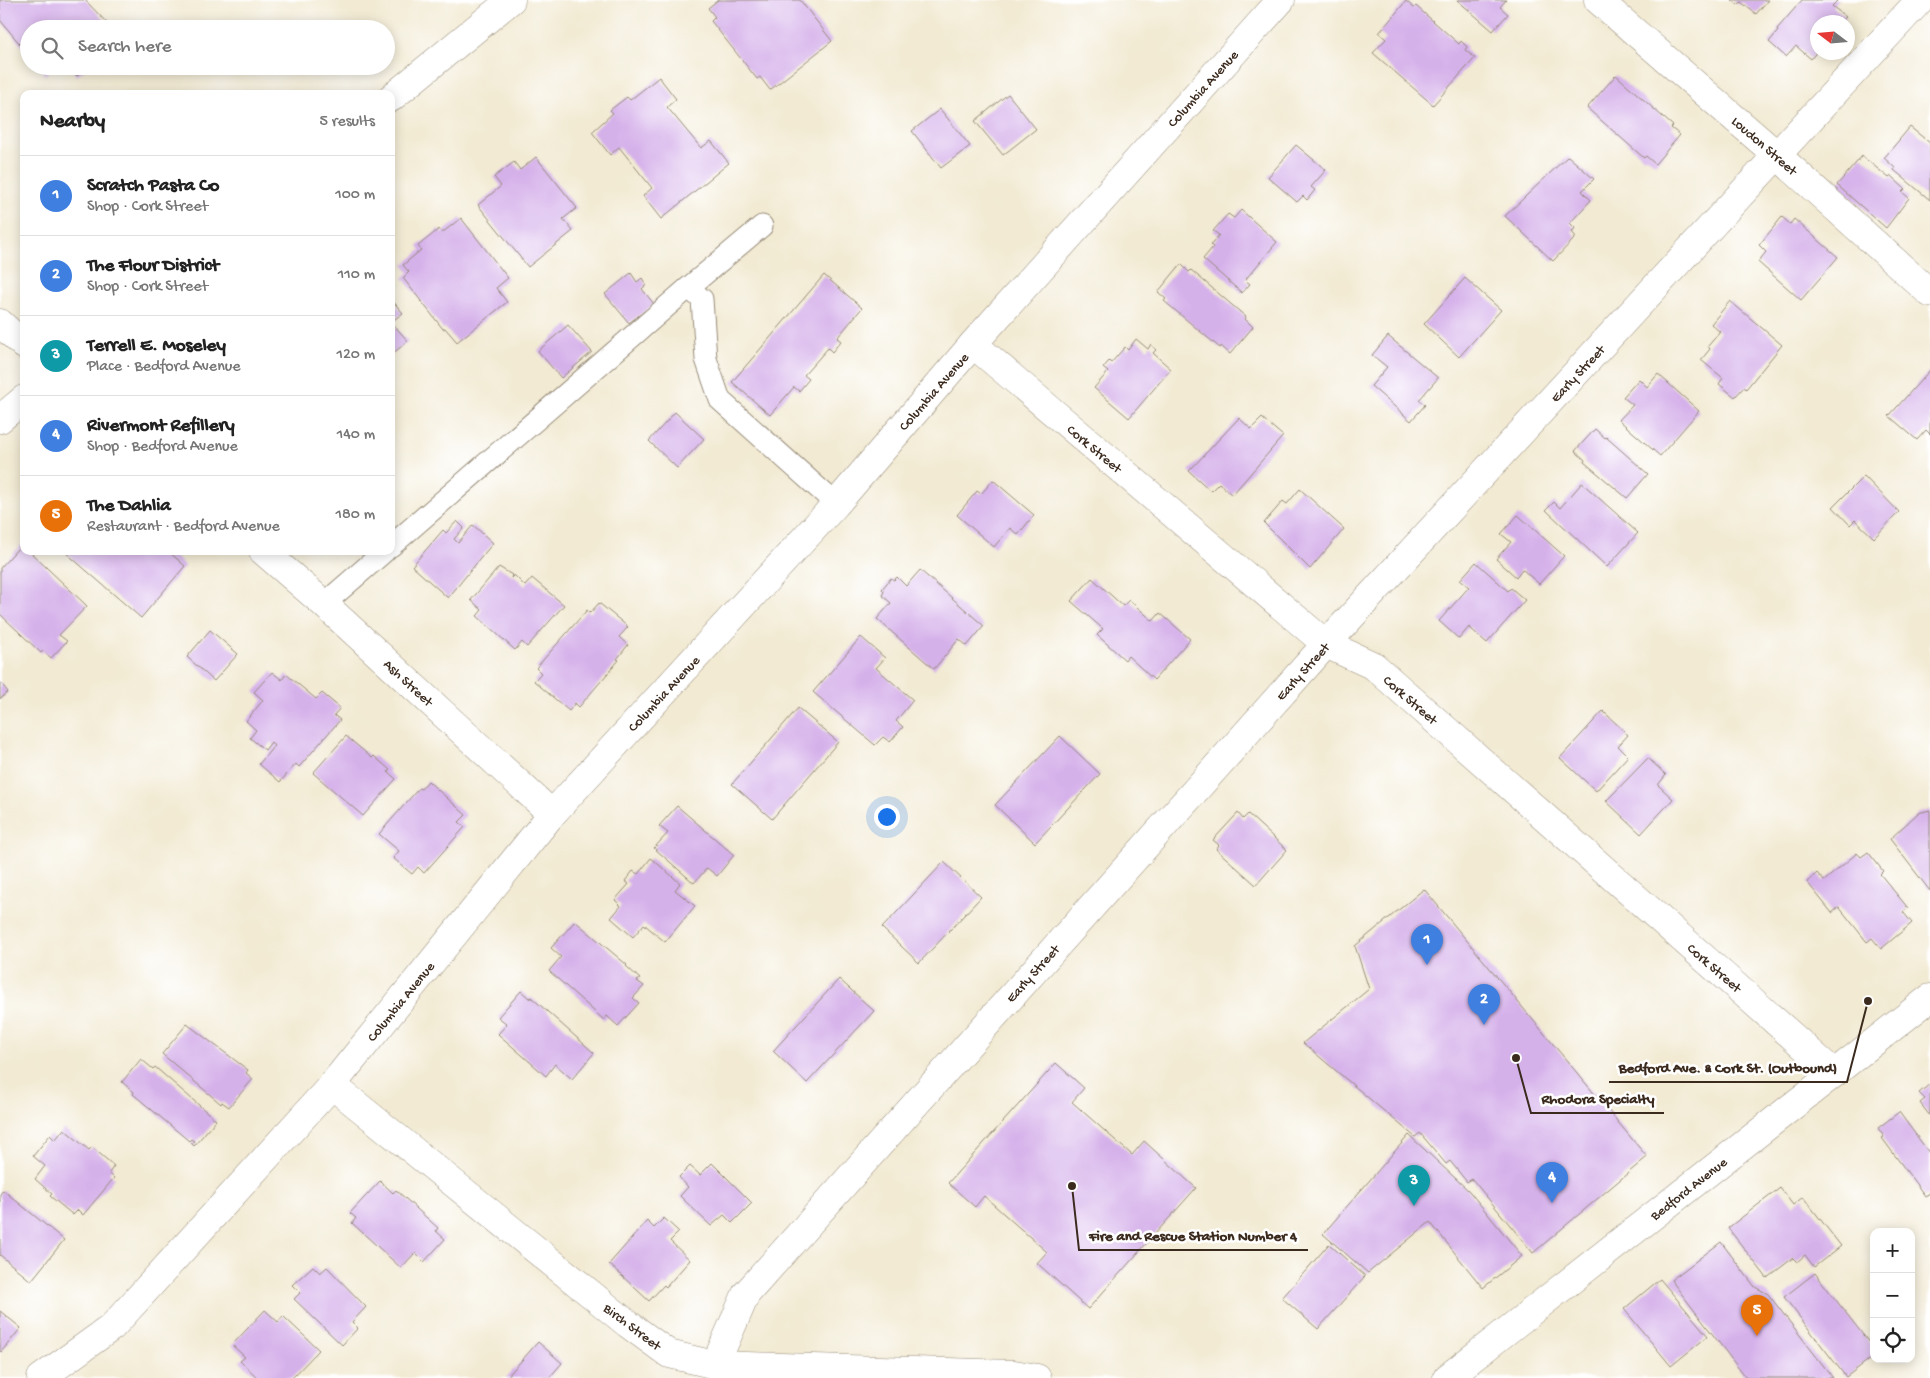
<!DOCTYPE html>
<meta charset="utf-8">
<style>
body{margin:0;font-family:"Gochi Hand",sans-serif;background:#f2f2f2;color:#222}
.controls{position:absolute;right:15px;bottom:15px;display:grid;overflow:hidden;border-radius:10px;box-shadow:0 2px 12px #0003}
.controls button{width:45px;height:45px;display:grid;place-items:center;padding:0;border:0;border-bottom:1px solid #e0e0e0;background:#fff;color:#222;font:25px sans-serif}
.compass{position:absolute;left:1810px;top:15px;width:45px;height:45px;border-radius:50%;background:#fff;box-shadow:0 2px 12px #0003;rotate:286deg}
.you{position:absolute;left:886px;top:816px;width:18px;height:18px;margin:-12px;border:4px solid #fff;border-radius:50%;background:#1a73e8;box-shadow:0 0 0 8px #1a73e833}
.badge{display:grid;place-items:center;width:32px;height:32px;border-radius:50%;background:#b5179e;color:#fff;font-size:16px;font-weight:700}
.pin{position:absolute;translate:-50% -41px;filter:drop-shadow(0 1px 2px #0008)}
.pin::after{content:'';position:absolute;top:26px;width:18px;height:15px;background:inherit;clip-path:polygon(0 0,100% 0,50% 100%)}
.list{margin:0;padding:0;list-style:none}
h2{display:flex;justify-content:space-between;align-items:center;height:65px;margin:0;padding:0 20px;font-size:21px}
h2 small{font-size:16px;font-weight:400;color:#767676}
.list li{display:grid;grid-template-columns:32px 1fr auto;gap:15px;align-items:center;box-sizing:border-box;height:80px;padding:0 20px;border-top:1px solid #e0e0e0}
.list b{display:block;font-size:19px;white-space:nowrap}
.list p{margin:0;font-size:16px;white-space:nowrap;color:#767676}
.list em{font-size:16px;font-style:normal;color:#767676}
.icon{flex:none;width:28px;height:28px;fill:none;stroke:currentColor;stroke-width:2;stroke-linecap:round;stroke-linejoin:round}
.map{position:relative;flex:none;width:1930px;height:1378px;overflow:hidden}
.search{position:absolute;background:#fff;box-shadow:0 2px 12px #0003;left:20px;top:20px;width:375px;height:55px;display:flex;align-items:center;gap:12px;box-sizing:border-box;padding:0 18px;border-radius:28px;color:#767676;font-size:19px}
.panel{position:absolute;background:#fff;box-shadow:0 2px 12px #0003;left:20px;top:90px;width:375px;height:465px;border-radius:10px}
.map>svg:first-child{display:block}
.building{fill:#d5b1ea}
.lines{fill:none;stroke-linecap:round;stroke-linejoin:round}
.lane-casing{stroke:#968a78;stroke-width:23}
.street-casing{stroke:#968a78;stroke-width:29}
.secondary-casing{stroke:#968a78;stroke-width:29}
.lane{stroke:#fff;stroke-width:21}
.street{stroke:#fff;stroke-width:28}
.secondary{stroke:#fff;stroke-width:28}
.labels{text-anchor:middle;stroke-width:5;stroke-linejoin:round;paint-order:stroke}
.street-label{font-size:14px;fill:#3b2a1e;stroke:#fff}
.leader{fill:none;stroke:#3b2a1e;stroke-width:2}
.callout-dot{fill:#3b2a1e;stroke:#fff;stroke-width:2}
.callout-label{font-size:15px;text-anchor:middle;font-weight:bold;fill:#3b2a1e;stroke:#fff;stroke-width:5;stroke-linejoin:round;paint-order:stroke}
</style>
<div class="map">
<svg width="1930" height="1378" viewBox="0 0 1930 1378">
<rect width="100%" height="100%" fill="#fff"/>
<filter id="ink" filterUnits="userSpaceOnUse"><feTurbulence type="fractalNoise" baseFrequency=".02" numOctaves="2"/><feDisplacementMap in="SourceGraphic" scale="10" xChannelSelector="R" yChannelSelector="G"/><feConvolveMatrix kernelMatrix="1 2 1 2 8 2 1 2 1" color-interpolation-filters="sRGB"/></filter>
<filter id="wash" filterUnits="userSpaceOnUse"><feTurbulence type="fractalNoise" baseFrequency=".0096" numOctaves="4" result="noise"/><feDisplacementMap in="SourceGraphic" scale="20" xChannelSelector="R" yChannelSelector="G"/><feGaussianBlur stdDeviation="1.12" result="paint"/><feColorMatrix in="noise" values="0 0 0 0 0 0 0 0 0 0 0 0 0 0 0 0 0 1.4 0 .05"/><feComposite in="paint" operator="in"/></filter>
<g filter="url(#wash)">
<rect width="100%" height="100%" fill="#f2ead3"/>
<g id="blocks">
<!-- building -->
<g class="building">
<polygon points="0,0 85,0 108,24 102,29 29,29 29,55 0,20"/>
<polygon points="718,0 800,0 832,41 770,90 760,77 757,79 711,21 715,17 708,8"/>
<polygon points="1457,0 1506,0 1500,7 1508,14 1493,31"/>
<polygon points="1732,0 1768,0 1756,14 1741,2 1738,5"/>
<polygon points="1802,0 1838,0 1832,6 1846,17 1841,22 1818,22 1818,50 1811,59 1796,46 1786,57 1769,42 1778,31 1777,29"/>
<polygon points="1406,1 1414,8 1416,6 1459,44 1461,41 1467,47 1465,50 1475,58 1433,105 1373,53 1386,39 1379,33"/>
<polygon points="38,66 55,66 45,75"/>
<polygon points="69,66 89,66 77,76"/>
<polygon points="1616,75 1673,126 1671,128 1680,135 1655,164 1646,156 1644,158 1587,108"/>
<polygon points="659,77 676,99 667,107 701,148 711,141 729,163 661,219 643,196 652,188 619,147 610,155 592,132 613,113 610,110 627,97 630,100"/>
<polygon points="1008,94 1036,129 1003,155 975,121"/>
<polygon points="940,109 970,146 941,168 912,131"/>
<polygon points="1910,127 1930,143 1930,200 1894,170 1895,168 1884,158"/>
<polygon points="1296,145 1326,170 1311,187 1315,190 1307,200 1303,196 1297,202 1268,177"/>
<polygon points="1568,156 1594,179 1582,191 1591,200 1570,223 1575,228 1572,232 1576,237 1553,261 1505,216"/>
<polygon points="1862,156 1889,178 1891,176 1905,189 1902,192 1909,198 1886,228 1837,185"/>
<polygon points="536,157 577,208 563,219 573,231 528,267 478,205 501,186 494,177 514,162 520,170"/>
<polygon points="1241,210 1277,242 1245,280 1250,284 1242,293 1203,259 1213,247 1211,245 1219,235 1213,231 1228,214 1234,218"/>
<polygon points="1782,217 1790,224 1794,219 1838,257 1801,300 1758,262 1766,252 1759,245"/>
<polygon points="461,218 508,278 496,288 507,302 457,342 445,328 443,329 403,278 409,272 403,265 421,250 418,246 439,229 442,233"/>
<polygon points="1181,264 1189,272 1191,270 1246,317 1245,319 1253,327 1230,354 1221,346 1220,348 1164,301 1166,299 1158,292"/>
<polygon points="631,273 637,282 642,278 646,285 642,289 654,304 629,323 605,294"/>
<polygon points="824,275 862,308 837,338 841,341 832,352 828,348 804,375 809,379 799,391 794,387 770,415 732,382"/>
<polygon points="1465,278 1501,310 1459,357 1424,324"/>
<polygon points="391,299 403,313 391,322 408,341 391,355"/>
<polygon points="1730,301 1782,345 1746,389 1744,387 1735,397 1719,384 1723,378 1701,360 1710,349 1708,346 1720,332 1711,324"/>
<polygon points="568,325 592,352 561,378 538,351"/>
<polygon points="1388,336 1438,378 1419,400 1425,405 1411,421 1371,386 1387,367 1372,355"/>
<polygon points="1136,339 1148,349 1151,344 1156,350 1153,353 1171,369 1129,418 1094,388 1108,372 1103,368 1109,361 1111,363 1125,347 1128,350"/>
<polygon points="1930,370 1930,434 1926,430 1917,440 1889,416"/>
<polygon points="1658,374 1699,411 1660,456 1619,420 1633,405 1623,397 1639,379 1647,387"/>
<polygon points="675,412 704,439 677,468 649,441"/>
<polygon points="1239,418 1251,429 1262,418 1283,436 1232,495 1219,483 1211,491 1189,471"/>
<polygon points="1595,429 1605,438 1606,437 1648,474 1627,498 1584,462 1585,460 1575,451"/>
<polygon points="1864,476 1899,512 1874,538 1855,520 1850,525 1833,507"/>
<polygon points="993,480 1034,515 1018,535 1010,528 994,547 957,515 977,491 981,494"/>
<polygon points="1582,483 1638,533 1607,567 1546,510 1554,502 1560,508"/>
<polygon points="1300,489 1344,529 1310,569 1264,523 1283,501 1287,504"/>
<polygon points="1518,515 1564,556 1539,584 1522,569 1516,577 1496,559 1511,542 1501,534"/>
<polygon points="457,521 464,528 454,539 458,543 473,525 493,543 448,598 412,566 443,530 446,533"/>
<polygon points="22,544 24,551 29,551 87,606 59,635 67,641 51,658 43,651 41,653 0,614 0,568"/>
<polygon points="64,551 168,551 185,566 141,618"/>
<polygon points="1476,562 1508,591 1511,588 1525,600 1487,643 1469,627 1459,639 1439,621 1469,587 1460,580"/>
<polygon points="499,567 512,575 511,578 514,575 525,586 532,578 564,605 527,647 522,642 515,650 477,616 482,610 471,600"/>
<polygon points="920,570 984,626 967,646 959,639 934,669 877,619 891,603 882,595 884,592 882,589 891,578 894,580 897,577 906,586"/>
<polygon points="1092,578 1123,606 1129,600 1153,621 1160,613 1190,639 1154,680 1128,656 1125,660 1097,635 1103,629 1071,601"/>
<polygon points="599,603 628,627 619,637 628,645 617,659 619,660 579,707 575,703 569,711 534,681 541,673 536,668 587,610 590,613"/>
<polygon points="210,630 238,654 214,681 187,657"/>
<polygon points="861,637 885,658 876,668 913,700 896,721 903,727 890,742 883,737 875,745 813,692"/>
<polygon points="272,672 282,680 286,674 316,699 322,693 340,708 334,715 340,720 299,767 296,764 280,782 259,764 274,746 271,742 265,750 250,738 256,730 246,721 263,700 254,692"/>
<polygon points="0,682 8,692 0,699"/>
<polygon points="798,708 838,742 772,819 732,784"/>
<polygon points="1603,711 1628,735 1618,746 1628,756 1596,791 1560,758"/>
<polygon points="346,736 372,758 374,756 390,770 388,772 396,779 363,816 313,773"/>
<polygon points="1060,736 1100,774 1035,843 995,805"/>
<polygon points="1648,758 1666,775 1658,785 1673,799 1641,834 1606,801"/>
<polygon points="428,781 466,815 459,822 465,827 424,873 418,867 412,874 393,858 399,851 379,834 419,788 421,789"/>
<polygon points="677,806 734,855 717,876 707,868 694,883 654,848 668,833 659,826"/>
<polygon points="1930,810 1930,891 1890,839 1918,813"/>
<polygon points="1238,813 1243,819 1248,814 1287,850 1256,885 1216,849 1219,845 1213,840"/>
<polygon points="1868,852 1883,871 1880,874 1908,908 1903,912 1912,923 1881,949 1872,938 1867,942 1839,907 1832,913 1807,882 1817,873 1824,881 1857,853 1861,857"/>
<polygon points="651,858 680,883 675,890 695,906 665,942 644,924 633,937 611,918 621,906 615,900 629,884 625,881 633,871 638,874"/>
<polygon points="944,862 981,897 919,963 882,928"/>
<polygon points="1424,889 1647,1157 1533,1253 1472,1179 1467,1182 1450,1161 1446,1164 1420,1133 1415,1137 1303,1043 1369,989 1355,946"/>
<polygon points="575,921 627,965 626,966 640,979 637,981 644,986 633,998 639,1003 618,1026 607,1016 604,1020 549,971 561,957 551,948"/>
<polygon points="839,979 874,1011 807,1083 773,1051"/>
<polygon points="521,991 530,999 531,997 594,1053 572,1079 555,1064 546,1076 498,1034 507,1024 498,1017"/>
<polygon points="187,1024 248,1070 246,1073 253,1079 229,1107 222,1102 221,1104 162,1054"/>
<polygon points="141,1059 153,1069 155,1067 216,1120 194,1146 191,1143 194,1141 191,1139 189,1141 133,1094 134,1092 122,1082"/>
<polygon points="1056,1063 1084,1088 1072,1102 1132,1155 1144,1141 1196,1188 1088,1309 1037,1263 1047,1252 1014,1223 984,1196 975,1207 948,1183"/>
<polygon points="1930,1084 1930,1116 1920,1103 1925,1099 1919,1093"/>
<polygon points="1899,1112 1930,1154 1930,1193 1925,1196 1882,1138 1884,1137 1878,1128"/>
<polygon points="64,1129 89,1150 92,1147 114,1166 109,1173 114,1178 83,1215 78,1210 73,1215 50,1196 52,1194 35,1179 45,1166 33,1156 50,1135 55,1140"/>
<polygon points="1409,1135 1469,1191 1522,1256 1483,1288 1430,1222 1368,1273 1323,1234"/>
<polygon points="712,1163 752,1203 732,1223 724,1215 711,1226 680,1196 688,1187 679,1177 690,1166 700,1175"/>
<polygon points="380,1181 393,1193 396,1190 438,1228 436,1231 445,1239 424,1262 415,1253 401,1268 352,1223 356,1218 350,1213"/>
<polygon points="1780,1188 1793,1205 1803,1197 1841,1246 1814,1267 1805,1255 1797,1262 1793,1258 1767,1278 1728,1228"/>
<polygon points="3,1190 64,1240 31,1281 0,1255 0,1194"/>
<polygon points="664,1218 679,1232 670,1241 690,1260 666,1287 664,1285 649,1301 609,1264 647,1221 654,1228"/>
<polygon points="1721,1242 1755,1287 1768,1294 1833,1378 1746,1378 1671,1280"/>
<polygon points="1329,1244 1365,1276 1318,1329 1282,1298"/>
<polygon points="313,1266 320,1273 327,1267 366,1307 352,1322 358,1328 342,1345 294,1299 300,1293 292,1285"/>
<polygon points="1815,1273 1874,1349 1874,1356 1846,1377 1784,1297"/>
<polygon points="1660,1279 1708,1336 1671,1366 1624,1309"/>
<polygon points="265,1310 278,1322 283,1316 319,1350 292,1378 258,1378 240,1361 245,1357 232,1345"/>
<polygon points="0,1311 21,1328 1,1352 0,1351"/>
<polygon points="538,1342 562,1363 549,1378 506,1378"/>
</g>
</g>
</g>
<g filter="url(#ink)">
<use href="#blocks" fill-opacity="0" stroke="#968a78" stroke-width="1"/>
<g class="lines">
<!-- lane casing -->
<g class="lane-casing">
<g id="lane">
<polyline points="688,288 762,226"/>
<polyline points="391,546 688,288 702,299 706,359 720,400 836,504"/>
<polyline points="324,604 385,551"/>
</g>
</g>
<!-- street casing -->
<g class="street-casing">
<g id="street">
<polyline points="1598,0 1778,156 1930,293"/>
<polyline points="0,323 24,345"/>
<polyline points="973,344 1326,644 1374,666 1834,1073"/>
<polyline points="263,551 324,604 552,814"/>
<polyline points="332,1085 628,1324 669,1354 715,1365 1014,1374 1037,1378"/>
<polyline points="715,1365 746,1294 1326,644 1920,0"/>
<polyline points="41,1378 112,1327 332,1085 552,814 836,504 973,344 1281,0"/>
</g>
</g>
<!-- secondary casing -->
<g class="secondary-casing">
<g id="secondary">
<polyline points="391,98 511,0"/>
<polyline points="0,419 24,399"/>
<polyline points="1447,1378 1930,998"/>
</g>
</g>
<!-- lane -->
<use href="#lane" class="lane"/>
<!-- street -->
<use href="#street" class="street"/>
<!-- secondary -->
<use href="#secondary" class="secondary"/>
</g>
</g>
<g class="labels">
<!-- street labels -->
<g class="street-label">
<text transform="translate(1202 88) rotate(-48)" y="5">Columbia Avenue</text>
<text transform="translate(1765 145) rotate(41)" y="5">Loudon Street</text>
<text transform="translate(1577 373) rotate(-47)" y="5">Early Street</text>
<text transform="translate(933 391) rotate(-49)" y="5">Columbia Avenue</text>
<text transform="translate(1095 448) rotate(40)" y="5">Cork Street</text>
<text transform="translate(1302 671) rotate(-48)" y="5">Early Street</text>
<text transform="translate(409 682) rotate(43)" y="5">Ash Street</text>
<text transform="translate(663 693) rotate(-47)" y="5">Columbia Avenue</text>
<text transform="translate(1411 699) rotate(41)" y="5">Cork Street</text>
<text transform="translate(1715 967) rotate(41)" y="5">Cork Street</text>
<text transform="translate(1032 973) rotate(-48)" y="5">Early Street</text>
<text transform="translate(400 1001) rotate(-51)" y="5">Columbia Avenue</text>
<text transform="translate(1688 1188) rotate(-38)" y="5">Bedford Avenue</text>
<text transform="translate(633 1326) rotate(37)" y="5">Birch Street</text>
</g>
</g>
<!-- callouts -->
<path class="leader" d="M1868 1001L1847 1082H1609M1516 1058L1531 1113H1664M1072 1186L1079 1250H1308"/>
<g class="callout-dot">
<circle cx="1868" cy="1001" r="5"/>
<circle cx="1516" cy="1058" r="5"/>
<circle cx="1072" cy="1186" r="5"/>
</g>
<g class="callout-label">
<text x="1728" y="1072">Bedford Ave. &amp; Cork St. (Outbound)</text>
<text x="1598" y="1103">Rhodora Specialty</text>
<text x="1193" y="1240">Fire and Rescue Station Number 4</text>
</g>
</svg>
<div class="controls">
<button>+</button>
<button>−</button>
<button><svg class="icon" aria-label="locate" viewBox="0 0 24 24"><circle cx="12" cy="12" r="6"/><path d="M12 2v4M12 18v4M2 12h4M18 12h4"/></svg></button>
</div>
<svg class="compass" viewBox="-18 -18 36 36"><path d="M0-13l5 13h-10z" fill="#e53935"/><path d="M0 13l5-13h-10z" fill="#767676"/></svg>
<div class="you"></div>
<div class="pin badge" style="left:1427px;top:965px;background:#3f7fe0">1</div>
<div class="pin badge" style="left:1484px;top:1025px;background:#3f7fe0">2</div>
<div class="pin badge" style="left:1414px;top:1206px;background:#0f9aa8">3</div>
<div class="pin badge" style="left:1552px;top:1203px;background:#3f7fe0">4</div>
<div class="pin badge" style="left:1757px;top:1336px;background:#e8710a">5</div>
<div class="search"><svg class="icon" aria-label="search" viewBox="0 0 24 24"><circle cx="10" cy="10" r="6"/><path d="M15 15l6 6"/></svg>Search here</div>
<section class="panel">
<h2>Nearby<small>5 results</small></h2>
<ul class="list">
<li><span class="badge" style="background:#3f7fe0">1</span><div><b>Scratch Pasta Co</b><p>Shop · Cork Street</p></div><em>100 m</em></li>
<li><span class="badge" style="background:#3f7fe0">2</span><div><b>The Flour District</b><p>Shop · Cork Street</p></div><em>110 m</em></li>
<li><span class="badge" style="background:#0f9aa8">3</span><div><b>Terrell E. Moseley</b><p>Place · Bedford Avenue</p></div><em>120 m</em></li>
<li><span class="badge" style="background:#3f7fe0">4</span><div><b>Rivermont Refillery</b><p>Shop · Bedford Avenue</p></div><em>140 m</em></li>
<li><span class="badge" style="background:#e8710a">5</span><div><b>The Dahlia</b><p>Restaurant · Bedford Avenue</p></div><em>180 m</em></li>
</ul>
</section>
</div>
